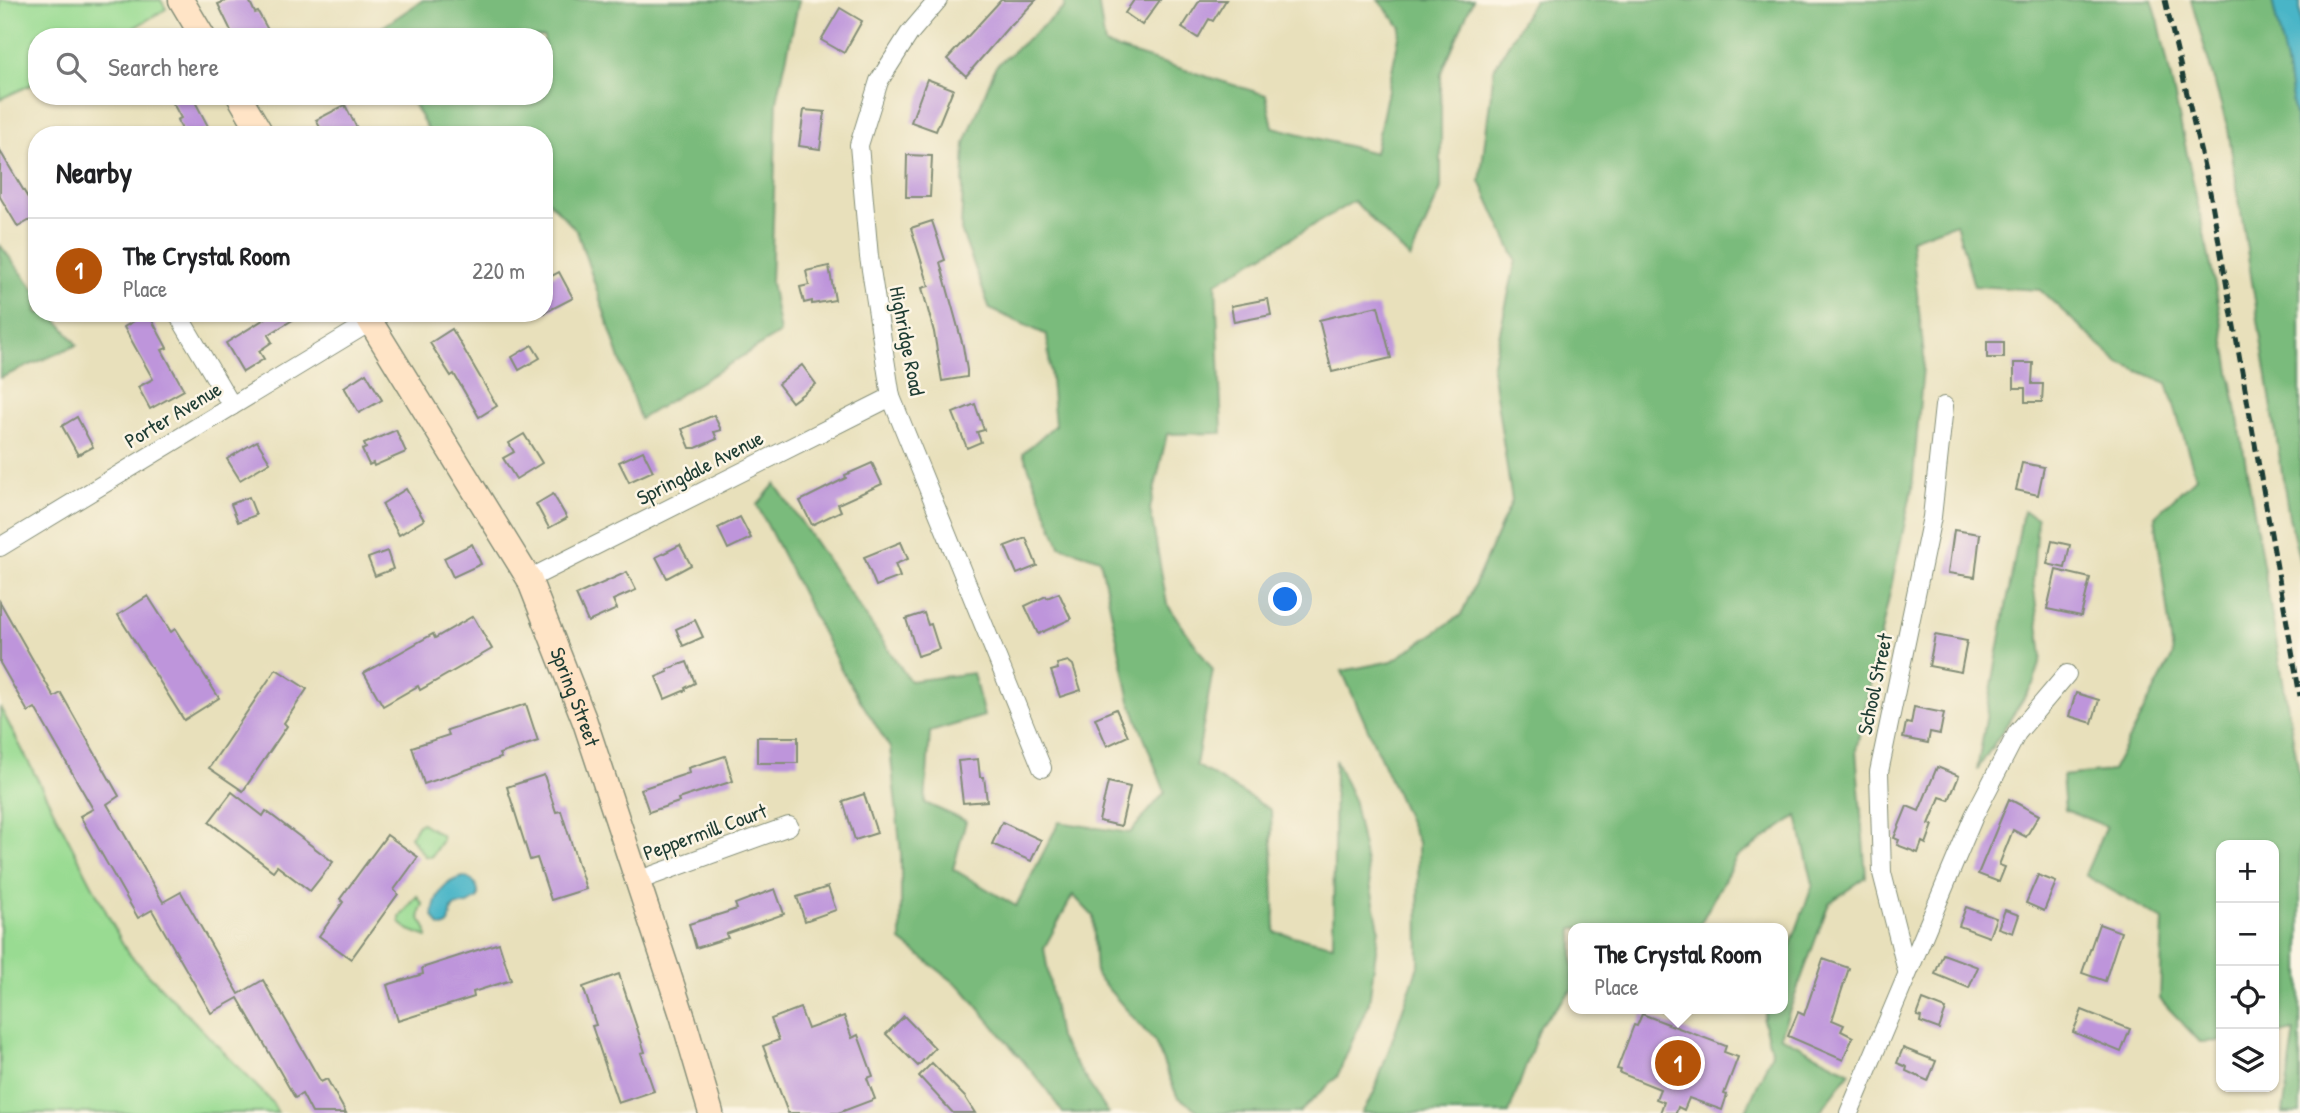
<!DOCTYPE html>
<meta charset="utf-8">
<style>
body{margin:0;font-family:"Patrick Hand",sans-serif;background:#f2f2f2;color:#202124}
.controls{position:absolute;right:21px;bottom:21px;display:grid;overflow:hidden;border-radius:14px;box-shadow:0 2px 5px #0004}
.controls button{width:63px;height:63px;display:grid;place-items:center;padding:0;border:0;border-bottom:2px solid #e0e0e0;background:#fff;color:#202124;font:35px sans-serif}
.you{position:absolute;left:1286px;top:600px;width:24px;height:24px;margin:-18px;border:5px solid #fff;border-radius:50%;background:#1a73e8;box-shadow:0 0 0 10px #1a73e833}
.badge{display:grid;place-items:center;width:46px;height:46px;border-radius:50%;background:#b45309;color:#fff;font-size:23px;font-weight:700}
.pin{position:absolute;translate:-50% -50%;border:4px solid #fff;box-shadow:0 2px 7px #0006}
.popup{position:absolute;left:1568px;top:923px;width:220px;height:91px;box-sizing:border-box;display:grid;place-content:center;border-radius:14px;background:#fff;filter:drop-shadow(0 2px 5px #0005);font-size:23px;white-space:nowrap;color:#757577}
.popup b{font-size:26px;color:#202124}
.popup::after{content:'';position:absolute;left:50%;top:100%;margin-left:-14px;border:14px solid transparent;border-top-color:#fff}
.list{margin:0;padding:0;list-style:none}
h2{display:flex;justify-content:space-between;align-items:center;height:91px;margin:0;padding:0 28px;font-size:30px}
h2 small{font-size:23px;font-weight:400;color:#757577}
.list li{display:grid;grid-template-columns:46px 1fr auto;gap:21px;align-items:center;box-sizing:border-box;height:105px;padding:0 28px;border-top:2px solid #e0e0e0}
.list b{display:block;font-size:26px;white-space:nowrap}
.list p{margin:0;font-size:23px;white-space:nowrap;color:#757577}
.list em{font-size:23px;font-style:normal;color:#757577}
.icon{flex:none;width:38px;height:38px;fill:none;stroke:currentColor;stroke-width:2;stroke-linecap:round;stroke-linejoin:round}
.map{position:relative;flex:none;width:2300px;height:1113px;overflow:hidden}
.search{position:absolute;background:#fff;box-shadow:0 2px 5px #0004;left:28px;top:28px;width:525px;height:77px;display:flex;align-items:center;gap:18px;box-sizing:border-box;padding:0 24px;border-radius:28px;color:#757577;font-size:26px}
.panel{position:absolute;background:#fff;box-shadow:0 2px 5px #0004;left:28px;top:126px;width:525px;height:196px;border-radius:28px}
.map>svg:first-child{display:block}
.green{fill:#99db92;stroke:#5c8c63;stroke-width:2}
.forest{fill:#7abb7c;stroke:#4c7c58;stroke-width:2}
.water{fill:#4ab5c7;stroke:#34797e;stroke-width:2}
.building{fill:#be95db}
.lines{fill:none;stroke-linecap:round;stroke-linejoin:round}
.street-casing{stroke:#848e78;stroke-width:20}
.secondary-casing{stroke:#848e78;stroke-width:27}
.street{stroke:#fff;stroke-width:18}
.secondary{stroke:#ffe4c6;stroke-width:24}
.rail{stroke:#1f3d34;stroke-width:5;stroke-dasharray:10 5;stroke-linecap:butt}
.labels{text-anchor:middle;stroke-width:5;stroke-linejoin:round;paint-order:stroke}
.street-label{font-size:21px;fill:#1f3d34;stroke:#fcf5e5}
</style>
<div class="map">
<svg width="2300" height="1113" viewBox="0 0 2300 1113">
<rect width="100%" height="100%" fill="#fcf5e5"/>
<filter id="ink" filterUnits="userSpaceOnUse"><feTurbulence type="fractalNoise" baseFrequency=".0143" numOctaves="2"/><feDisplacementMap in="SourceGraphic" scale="14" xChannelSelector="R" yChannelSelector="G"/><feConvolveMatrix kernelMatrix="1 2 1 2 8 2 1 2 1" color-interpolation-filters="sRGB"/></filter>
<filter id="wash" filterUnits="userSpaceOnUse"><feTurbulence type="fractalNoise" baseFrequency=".00686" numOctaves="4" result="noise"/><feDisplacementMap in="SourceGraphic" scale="28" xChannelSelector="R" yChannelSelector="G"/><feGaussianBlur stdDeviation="1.57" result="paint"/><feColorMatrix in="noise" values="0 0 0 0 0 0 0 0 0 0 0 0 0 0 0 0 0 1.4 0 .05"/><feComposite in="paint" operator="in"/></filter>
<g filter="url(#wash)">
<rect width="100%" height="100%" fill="#e8e0bb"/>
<!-- green -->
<g class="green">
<polygon points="0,0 161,0 166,9 118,37 37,37 37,82 0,99"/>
<polygon points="0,707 127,952 272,1102 278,1113 0,1113"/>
<polygon points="422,823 441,835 442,840 431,857 425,856 410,837 418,824"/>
<path d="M417 896 423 905C413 924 429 921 427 937L409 930 400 923V917Z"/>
</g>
<!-- forest -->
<g class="forest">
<polygon points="423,0 799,0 777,101 771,282 780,333 640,419 577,231 544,196 544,135 431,135 409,96 544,96 544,37 374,37 372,34"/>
<polygon points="1065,0 1098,0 1105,45 1266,95 1273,127 1375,153 1401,27 1378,0 1473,0 1441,74 1441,189 1410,259 1354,201 1216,283 1222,433 1167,434 1150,509 1167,604 1213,670 1196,765 1271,810 1275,932 1333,945 1335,760 1353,798 1379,928 1369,1002 1337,1077 1299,1113 1201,1113 1177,1096 1155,1042 1096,975 1093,916 1073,895 1044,948 1059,1038 1108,1113 1063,1113 1044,1086 963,989 901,941 901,854 890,748 842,671 757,505 775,484 910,681 973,673 984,716 930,732 925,803 966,821 953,869 1016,906 1059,822 1130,833 1165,792 1130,701 1100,559 1060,546 1023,453 1055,425 1047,335 990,309 961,230 965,143 996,66 1064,8"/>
<polygon points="1534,0 2152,0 2159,23 2215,285 2300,779 2300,1113 2283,1113 2295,1031 2274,1035 2274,845 2221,845 2221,1041 2200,1042 2160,999 2163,920 2085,875 2106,826 2065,810 2062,776 2112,771 2173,655 2155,516 2196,477 2167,383 2119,363 2040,290 1974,286 1956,223 1911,239 1924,356 1912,489 1856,750 1866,877 1829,903 1780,1036 1850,1072 1819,1113 1745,1113 1772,1053 1763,1020 1767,1009 1783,1009 1783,966 1813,884 1797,816 1736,858 1698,928 1573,928 1573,989 1541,1024 1509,1113 1362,1113 1373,1095 1419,963 1418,842 1342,671 1392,661 1461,615 1512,501 1492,368 1516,260 1480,181 1494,69"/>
<polygon points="2191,0 2272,0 2286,63 2300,147 2300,563 2289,517 2228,129"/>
<polygon points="0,245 37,293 37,313 52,313 77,345 0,378"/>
<polygon points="2023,511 2037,518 2033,581 2042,657 2033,684 1977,770"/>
</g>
<!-- water -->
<g class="water">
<polygon points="2272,0 2300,0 2300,147 2286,63"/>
<path d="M464 877C475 880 479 886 478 898L468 904 455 906 452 909 449 924 443 927 439 926 433 916C434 897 444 880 464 877Z"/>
</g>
<g id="blocks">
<!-- building -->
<g class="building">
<polygon points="228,0 249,0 255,13 258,12 272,37 234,37 218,4"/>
<polygon points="1001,0 1036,0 1012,25 1011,24 966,76 947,59"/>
<polygon points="1134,0 1160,0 1142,25 1125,13"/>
<polygon points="1200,0 1226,0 1213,21 1209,19 1198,38 1182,28"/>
<polygon points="840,8 862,21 844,53 821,40"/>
<polygon points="927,79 953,89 936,131 911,122"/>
<polygon points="169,96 192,96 209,128 196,135 185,135 177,120 181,118"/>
<polygon points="345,105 358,130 349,135 324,135 316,120"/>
<polygon points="804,110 825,112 820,149 799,146"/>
<polygon points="0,151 37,213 37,216 18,227 0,197"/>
<polygon points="907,155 932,156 930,197 906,197"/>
<polygon points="932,221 945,260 940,262 963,346 967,370 967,377 942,381 934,332 922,288 929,286 911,228"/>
<polygon points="829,266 835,300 812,304 812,301 804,303 800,287 809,285 806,271"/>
<polygon points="559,272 573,298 544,313 544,280"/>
<polygon points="1268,299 1271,315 1234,322 1231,306"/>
<polygon points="1378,306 1391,358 1332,372 1319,320"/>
<polygon points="148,313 167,348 162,350 184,390 150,409 138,387 153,379 124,327"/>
<polygon points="274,313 304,313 268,335 272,342 259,351 264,359 243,372 226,343"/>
<polygon points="452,329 497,406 479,417 454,374 451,376 430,343"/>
<rect x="1987" y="342" width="17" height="16"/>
<polygon points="532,345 540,358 519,370 512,357"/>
<polygon points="2014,363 2033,363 2032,384 2043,384 2042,402 2025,402 2025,388 2014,388"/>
<polygon points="802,365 816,384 792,402 778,384"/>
<polygon points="366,373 382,400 359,413 344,387"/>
<polygon points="975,404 984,430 977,432 981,442 967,448 953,413"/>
<polygon points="714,415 721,430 714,432 717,439 696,448 690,448 682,429"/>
<polygon points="77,417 93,447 78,455 62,426"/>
<polygon points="396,430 406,452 374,466 373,463 369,465 362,450 366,448 364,444"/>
<polygon points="524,434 542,463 516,479 503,458 514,452 509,443"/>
<polygon points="257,441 270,462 240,480 227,459"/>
<polygon points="643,451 653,471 629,482 619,462"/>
<polygon points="872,463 882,484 838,504 841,511 812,525 800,501 846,478 845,475"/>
<polygon points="2022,463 2044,467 2038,495 2016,490"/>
<polygon points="406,489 424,520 399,535 382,504"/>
<polygon points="553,494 567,518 549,528 536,504"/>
<polygon points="249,497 256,515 238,522 231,504"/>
<polygon points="740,517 751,538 728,549 718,528"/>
<polygon points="1954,530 1980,534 1975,577 1948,573"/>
<polygon points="1026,538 1037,566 1017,574 1005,546"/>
<polygon points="2052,541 2070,545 2065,568 2047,564"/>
<polygon points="901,542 908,559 895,564 900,577 876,586 864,557"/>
<polygon points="472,544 481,564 453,577 444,558"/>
<polygon points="680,545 691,565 667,578 656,557"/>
<polygon points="387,551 393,569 375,576 368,558"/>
<polygon points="2056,570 2090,578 2081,616 2047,609"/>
<polygon points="627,572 636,590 613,600 617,609 588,622 576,595"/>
<polygon points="1059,593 1071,619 1038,634 1025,606 1046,596 1047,598"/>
<polygon points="148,596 171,632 175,629 219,698 184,720 118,615"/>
<polygon points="0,602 54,697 61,693 119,796 107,804 163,902 181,892 239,994 263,980 321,1082 327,1079 346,1113 312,1113 302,1094 295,1098 238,998 211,1013 152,910 138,918 80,816 93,809 35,708 28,712 0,663"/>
<polygon points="924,613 928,625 931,624 939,649 918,656 906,619"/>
<polygon points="473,616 492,649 420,690 418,686 383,706 364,673 433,634 435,638"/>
<polygon points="695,620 703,637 683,646 676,629"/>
<polygon points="1935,635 1967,641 1961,672 1929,666"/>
<polygon points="1068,661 1073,665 1081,690 1060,697 1051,671 1058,669 1057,664"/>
<polygon points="687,662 695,683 685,688 686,690 665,699 656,677 668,672 667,669"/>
<polygon points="276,669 307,689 284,723 287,726 243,791 209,768"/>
<polygon points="2076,693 2099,700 2092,723 2069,716"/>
<polygon points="526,704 538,741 499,754 501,758 424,784 412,747 449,735 447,730"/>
<polygon points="1914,707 1944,713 1940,734 1930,732 1928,743 1903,738 1906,723 1911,724"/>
<polygon points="1116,709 1128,736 1107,746 1095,718"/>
<rect x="757" y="737" width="41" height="26"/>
<polygon points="725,756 733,781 678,799 679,802 649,812 641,789 689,773 688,768"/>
<polygon points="978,759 980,777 984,777 987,801 963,803 958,761"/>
<polygon points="1937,767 1959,776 1949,800 1940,797 1929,824 1933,825 1926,844 1922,842 1918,853 1897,845 1899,840 1894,838 1907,806 1919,811"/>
<polygon points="544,775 556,812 561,811 586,889 551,900 537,858 530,860 507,787"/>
<polygon points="1108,782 1130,787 1121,826 1099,821"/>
<polygon points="232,792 263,816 266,811 333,862 310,891 277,866 273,871 209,822"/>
<polygon points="864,794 877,833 855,840 843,801"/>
<polygon points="2009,799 2039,815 2026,837 2013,830 1999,865 2005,867 1999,882 1978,874"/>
<polygon points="1002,822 1041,840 1031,861 992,844"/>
<polygon points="387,835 418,857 394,890 398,894 351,959 319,936 343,902 340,899"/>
<polygon points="2038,875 2056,882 2044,911 2026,903"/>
<polygon points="828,887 836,910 805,921 797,897"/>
<polygon points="775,889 784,914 726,934 728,938 696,948 689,924 737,909 735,904"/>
<polygon points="1966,907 1996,918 1989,937 1959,926"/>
<polygon points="2005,910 2019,915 2013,933 1998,928"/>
<polygon points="2099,924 2121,932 2105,981 2082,973"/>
<polygon points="499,943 511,980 473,992 474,997 398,1021 387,985 423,974 422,968"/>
<polygon points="1943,954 1978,967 1969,988 1935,974"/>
<polygon points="1823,959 1849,968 1832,1020 1844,1025 1841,1031 1853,1037 1843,1060 1788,1036 1798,1012 1804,1015"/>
<polygon points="619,974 645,1052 641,1053 654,1091 618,1103 592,1026 596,1025 583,987"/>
<polygon points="1923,1000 1946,1009 1939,1029 1920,1022 1921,1017 1917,1016"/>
<polygon points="800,1008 808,1029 844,1016 852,1038 858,1035 873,1076 867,1078 875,1099 838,1113 788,1113 763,1046 779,1040 771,1019"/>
<polygon points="2082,1010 2130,1029 2121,1052 2073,1032"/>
<polygon points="1642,1014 1726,1046 1724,1052 1738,1057 1724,1094 1727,1095 1722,1110 1689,1098 1684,1110 1678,1107 1676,1113 1660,1113 1664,1102 1656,1099 1660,1089 1620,1073 1621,1070 1617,1069 1634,1025 1637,1026"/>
<polygon points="904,1016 935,1048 918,1066 886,1034"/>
<polygon points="1903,1048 1936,1061 1928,1081 1906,1071 1907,1067 1897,1063"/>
<polygon points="932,1063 965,1097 975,1113 953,1113 919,1076"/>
</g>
</g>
</g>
<g filter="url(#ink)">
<use href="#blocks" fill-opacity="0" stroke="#848e78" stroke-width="2"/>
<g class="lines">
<!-- street casing -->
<g class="street-casing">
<g id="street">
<polyline points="938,0 909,34 879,81 859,145 869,257 891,397 1042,768"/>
<polyline points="177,313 232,406"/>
<polyline points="0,547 370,322"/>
<polyline points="529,579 891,397"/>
<polyline points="637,881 789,826"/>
<polyline points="1907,971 1882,873 1879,772 1932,517 1944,406"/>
<polyline points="1849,1113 1974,816 2017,733 2067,674"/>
</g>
</g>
<!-- secondary casing -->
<g class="secondary-casing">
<g id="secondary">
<polyline points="181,0 203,37"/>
<polyline points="239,96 262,135"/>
<path id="s1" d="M365 313 529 579 585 722 683 1018 711 1113"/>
</g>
</g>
<!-- street -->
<use href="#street" class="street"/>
<!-- secondary -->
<use href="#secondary" class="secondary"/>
<!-- rail -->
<polyline class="rail" points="2165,0 2210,192 2300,696"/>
</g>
</g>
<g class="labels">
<!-- street labels -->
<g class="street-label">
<text transform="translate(907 341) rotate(79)" y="7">Highridge Road</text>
<text transform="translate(173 415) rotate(-31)" y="7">Porter Avenue</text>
<text transform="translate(700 468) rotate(-27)" y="7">Springdale Avenue</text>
<text transform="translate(1875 684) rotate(-78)" y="7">School Street</text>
<text dy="7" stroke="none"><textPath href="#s1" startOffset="439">Spring Street</textPath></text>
<text transform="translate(705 832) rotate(-20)" y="7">Peppermill Court</text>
</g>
</g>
</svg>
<div class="controls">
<button>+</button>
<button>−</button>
<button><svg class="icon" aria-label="locate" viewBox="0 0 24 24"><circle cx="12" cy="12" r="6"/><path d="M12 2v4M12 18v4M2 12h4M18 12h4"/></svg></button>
<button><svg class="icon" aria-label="layers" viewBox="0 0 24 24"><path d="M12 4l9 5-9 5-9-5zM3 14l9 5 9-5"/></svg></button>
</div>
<div class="you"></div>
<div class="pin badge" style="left:1678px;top:1063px">1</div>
<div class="popup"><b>The Crystal Room</b>Place</div>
<div class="search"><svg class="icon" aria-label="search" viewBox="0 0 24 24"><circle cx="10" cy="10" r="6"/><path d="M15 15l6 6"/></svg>Search here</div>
<section class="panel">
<h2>Nearby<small></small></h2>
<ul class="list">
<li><span class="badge">1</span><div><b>The Crystal Room</b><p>Place</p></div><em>220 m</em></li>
</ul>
</section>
</div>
